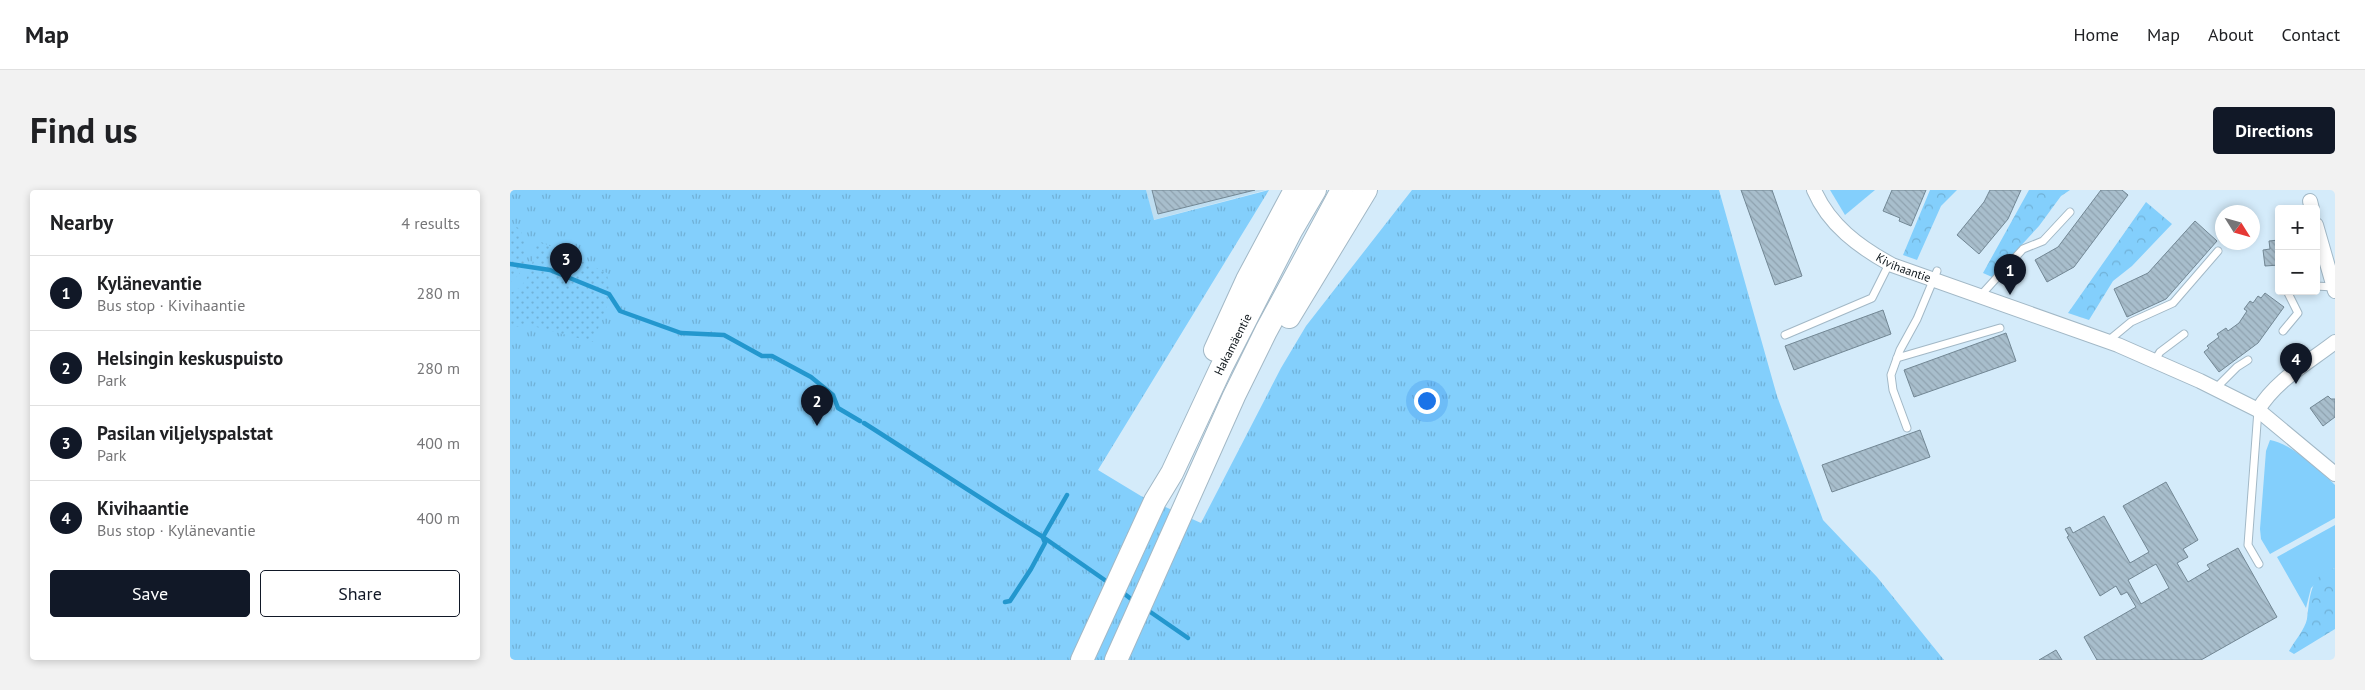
<!DOCTYPE html>
<meta charset="utf-8">
<style>
body{margin:0;font-family:"PT Sans",sans-serif;background:#f2f2f2;color:#202124}
.controls{position:absolute;right:15px;top:15px;display:grid;overflow:hidden;border-radius:5px;box-shadow:0 2px 8px #0003}
.controls button{width:45px;height:45px;display:grid;place-items:center;padding:0;border:0;border-bottom:1px solid #e0e0e0;background:#fff;color:#202124;font:25px sans-serif}
.compass{position:absolute;left:1705px;top:15px;width:45px;height:45px;border-radius:50%;background:#fff;box-shadow:0 2px 8px #0003;rotate:127deg}
.you{position:absolute;left:916px;top:210px;width:18px;height:18px;margin:-12px;border:4px solid #fff;border-radius:50%;background:#1a73e8;box-shadow:0 0 0 8px #1a73e833}
.badge{display:grid;place-items:center;width:32px;height:32px;border-radius:50%;background:#111827;color:#fff;font-size:16px;font-weight:700}
.pin{position:absolute;translate:-50% -41px;filter:drop-shadow(0 1px 2px #0008)}
.pin::after{content:'';position:absolute;top:26px;width:18px;height:15px;background:inherit;clip-path:polygon(0 0,100% 0,50% 100%)}
.list{margin:0;padding:0;list-style:none}
h2{display:flex;justify-content:space-between;align-items:center;height:65px;margin:0;padding:0 20px;font-size:21px}
h2 small{font-size:16px;font-weight:400;color:#757577}
.list li{display:grid;grid-template-columns:32px 1fr auto;gap:15px;align-items:center;box-sizing:border-box;height:75px;padding:0 20px;border-top:1px solid #e0e0e0}
.list b{display:block;font-size:19px;white-space:nowrap}
.list p{margin:0;font-size:16px;white-space:nowrap;color:#757577}
.list em{font-size:16px;font-style:normal;color:#757577}
.actions{display:flex;gap:10px;padding:15px 20px}
.actions a{flex:1;padding:11px 0;border:1px solid #111827;border-radius:5px;text-align:center;font-size:18px;color:#111827}
.actions .main{background:#111827;color:#fff}
.map{position:relative;flex:none;width:1825px;height:470px;overflow:hidden;border-radius:5px}
header{display:flex;align-items:center;gap:30px;box-sizing:border-box;height:70px;padding:0 25px;background:#fff;border-bottom:1px solid #e0e0e0}
header strong{font-size:24px}
nav{display:flex;gap:28px;margin-inline-start:auto;font-size:18px}
.intro{display:flex;align-items:center;justify-content:space-between;box-sizing:border-box;height:120px;padding:0 30px}
h1{margin:0;font-size:35px}
.button{padding:12px 22px;border-radius:5px;background:#111827;color:#fff;font-size:18px;font-weight:700}
main{display:flex;gap:30px;padding:0 30px}
aside{flex:1;background:#fff;border-radius:5px;box-shadow:0 2px 8px #0003}
.map>svg:first-child{display:block}
.built{fill:#bfdef1}
.grass{fill:#83cffc}
.forest{fill:url(#forest-crowns)}
.park{fill:url(#park-tufts)}
.garden{fill:url(#garden-dots)}
.lines{fill:none;stroke-linecap:round;stroke-linejoin:round}
.stream{stroke:#2397ce;stroke-width:4.5}
.building{fill:url(#building-back-hatch);stroke:#728794;fill-rule:evenodd}
.service-casing{stroke:#a2b8c6;stroke-width:9}
.minor-casing{stroke:#a2b8c6;stroke-width:16}
.primary-casing{stroke:#a2b8c6;stroke-width:24}
.service{stroke:#fff;stroke-width:7}
.minor{stroke:#fff;stroke-width:14}
.primary{stroke:#fff;stroke-width:22}
.labels{text-anchor:middle;stroke-width:4;stroke-linejoin:round;paint-order:stroke}
.street-label{font-size:12px;fill:#0d151a;stroke:#fff}
</style>
<header>
<strong>Map</strong>
<nav><a>Home</a><a>Map</a><a>About</a><a>Contact</a></nav>
</header>
<div class="intro"><h1>Find us</h1><a class="button">Directions</a></div>
<main>
<aside>
<h2>Nearby<small>4 results</small></h2>
<ul class="list">
<li><span class="badge">1</span><div><b>Kylänevantie</b><p>Bus stop · Kivihaantie</p></div><em>280 m</em></li>
<li><span class="badge">2</span><div><b>Helsingin keskuspuisto</b><p>Park</p></div><em>280 m</em></li>
<li><span class="badge">3</span><div><b>Pasilan viljelyspalstat</b><p>Park</p></div><em>400 m</em></li>
<li><span class="badge">4</span><div><b>Kivihaantie</b><p>Bus stop · Kylänevantie</p></div><em>400 m</em></li>
</ul>
<div class="actions"><a class="main">Save</a><a>Share</a></div>
</aside>
<div class="map">
<svg width="1825" height="470" viewBox="0 0 1825 470">
<defs>
<pattern id="forest-crowns" width="20" height="18" patternUnits="userSpaceOnUse" patternTransform="scale(1.25)"><rect width="20" height="18" fill="#83cffc"/><path d="M2 6a3 3 0 1 1 6 0M12 15a3 3 0 1 1 6 0" fill="none" stroke="#70b1d7"/></pattern>
<pattern id="park-tufts" width="24" height="20" patternUnits="userSpaceOnUse" patternTransform="scale(1.25)"><rect width="24" height="20" fill="#83cffc"/><path d="M3 7l-1-3M5 7V3M7 7l1-3M15 17l-1-3M17 17v-4M19 17l1-3" fill="none" stroke="#70b1d7"/></pattern>
<pattern id="garden-dots" width="8" height="8" patternUnits="userSpaceOnUse" patternTransform="scale(1.25)"><rect width="8" height="8" fill="#83cffc"/><path d="M2 2h.1M6 6h.1" fill="none" stroke="#70b1d7" stroke-width="1.8" stroke-linecap="round"/></pattern>
<pattern id="building-back-hatch" width="6" height="6" patternUnits="userSpaceOnUse" patternTransform="scale(1.25)"><rect width="6" height="6" fill="#a8becc"/><path d="M-1 5l2 2M0 0l6 6M5-1l2 2" fill="none" stroke="#8fa2af"/></pattern>
</defs>
<rect width="100%" height="100%" fill="#d4ebfa"/>
<!-- built -->
<polygon class="built" points="636,0 756,0 643,30"/>
<!-- grass -->
<g class="grass">
<polygon points="1320,0 1365,0 1335,25"/>
<path d="M1760 250C1781 253 1810 281 1825 295V328L1760 364 1751 349 1750 339 1756 261Z"/>
<polygon points="1825,335 1825,378 1822,379 1801,398 1796,418 1767,367"/>
</g>
<!-- forest -->
<g class="forest">
<polygon points="1420,0 1447,0 1431,16 1407,70 1393,65"/>
<polygon points="1519,0 1560,0 1551,6 1529,36 1482,87 1473,83"/>
<polygon points="1636,12 1662,34 1622,76 1603,91 1579,130 1558,123"/>
<path d="M1825 378V439L1784 464 1779 461C1784 452 1795 439 1797 429 1800 409 1799 384 1825 378Z"/>
</g>
<!-- park -->
<polygon class="park" points="0,0 636,0 644,30 759,0 588,280 631,306 691,333 771,178 796,136 902,0 1209,0 1267,206 1313,330 1367,387 1434,470 0,470"/>
<!-- garden -->
<g class="garden">
<path d="M0 33 10 39C19 60 20 77 0 93Z"/>
<path d="M27 50 97 83 100 108 83 152 19 135 0 138V103C21 96 23 69 27 50Z"/>
</g>
<g class="lines">
<!-- stream -->
<g class="stream">
<polyline points="0,74 40,80 99,104 110,121 171,143 214,145 252,166 262,166 301,187 323,205 328,218 350,231"/>
<path d="M354 233C414 271 472 310 533 347L557 305"/>
<polyline points="533,347 599,393"/>
<polyline points="612,402 625,412"/>
<polyline points="495,412 500,411 521,379 535,353 533,348"/>
<polyline points="636,419 678,448"/>
</g>
</g>
<!-- building -->
<g class="building">
<polygon points="642,0 745,0 648,24"/>
<polygon points="1231,0 1262,0 1292,86 1265,95"/>
<polygon points="1382,0 1416,0 1401,36 1389,31 1390,28 1373,21"/>
<polygon points="1480,0 1511,0 1498,29 1469,64 1447,45 1474,12"/>
<polygon points="1591,0 1612,0 1618,5 1564,77 1537,92 1525,70 1548,57"/>
<polygon points="1685,31 1707,51 1656,109 1617,127 1604,99 1638,83"/>
<polygon points="1769,50 1769,75 1755,76 1753,60 1760,59 1759,51"/>
<polygon points="1755,103 1774,117 1748,153 1709,182 1694,162 1699,158 1697,156 1709,147 1707,144 1716,138 1718,141 1729,133 1737,121 1734,119 1740,111 1743,113 1748,106 1751,108"/>
<polygon points="1373,120 1381,144 1284,180 1275,156"/>
<polygon points="1496,143 1506,171 1404,207 1394,180"/>
<polygon points="1818,206 1821,209 1825,209 1825,227 1813,236 1800,218"/>
<polygon points="1410,240 1420,267 1322,302 1312,275"/>
<path d="M1656 292 1688 350 1673 359 1678 367 1667 373 1678 392 1700 379 1697 375 1728 358 1767 427 1691 470H1587L1574 447 1626 417 1617 402 1611 405 1606 396 1590 406 1557 347 1559 346 1555 339 1560 337 1563 343 1594 326 1620 373 1639 362 1613 316ZM1646 374 1659 398 1631 414 1618 390Z"/>
<polygon points="1546,460 1552,470 1529,470"/>
</g>
<g class="lines">
<!-- service casing -->
<g class="service-casing">
<g id="service">
<polyline points="1806,96 1823,97"/>
<polyline points="1471,105 1513,59 1533,51 1560,22"/>
<polyline points="1773,141 1788,123 1777,101"/>
<polyline points="1275,145 1362,108 1379,74"/>
<polyline points="1598,151 1621,132 1663,113 1708,61"/>
<polyline points="1387,168 1490,138"/>
<polyline points="1645,170 1650,162 1674,144"/>
<polyline points="1706,198 1727,177 1738,170"/>
<polyline points="1748,220 1738,355 1749,374"/>
<polyline points="1397,238 1383,200 1381,185 1390,160 1407,129 1427,81"/>
</g>
</g>
<!-- minor casing -->
<g class="minor-casing">
<g id="minor">
<path id="s1" d="M1304 0C1319 35 1349 57 1382 75L1608 155 1690 191 1748 220 1825 284"/>
<polyline points="1800,11 1802,19"/>
<polyline points="1806,35 1825,101"/>
<path d="M1748 220C1766 190 1798 173 1825 152"/>
</g>
</g>
<!-- primary casing -->
<g class="primary-casing">
<g id="primary">
<polyline points="779,127 856,0"/>
<polyline points="705,160 737,90 785,0"/>
<path id="s2" d="M572 470 645 311 662 283 711 178 781 41 805 0"/>
<polyline points="606,470 724,206 756,141 832,0"/>
</g>
</g>
<!-- service -->
<use href="#service" class="service"/>
<!-- minor -->
<use href="#minor" class="minor"/>
<!-- primary -->
<use href="#primary" class="primary"/>
</g>
<g class="labels">
<!-- street labels -->
<g class="street-label">
<text dy="4" stroke="none"><textPath href="#s1" startOffset="122">Kivihaantie</textPath></text>
<text dy="4" stroke="none"><textPath href="#s2" startOffset="350">Hakamäentie</textPath></text>
</g>
</g>
</svg>
<div class="controls">
<button>+</button>
<button>−</button>
</div>
<svg class="compass" viewBox="-18 -18 36 36"><path d="M0-13l5 13h-10z" fill="#e53935"/><path d="M0 13l5-13h-10z" fill="#757577"/></svg>
<div class="you"></div>
<div class="pin badge" style="left:1500px;top:105px">1</div>
<div class="pin badge" style="left:307px;top:236px">2</div>
<div class="pin badge" style="left:56px;top:94px">3</div>
<div class="pin badge" style="left:1786px;top:194px">4</div>
</div>
</main>
